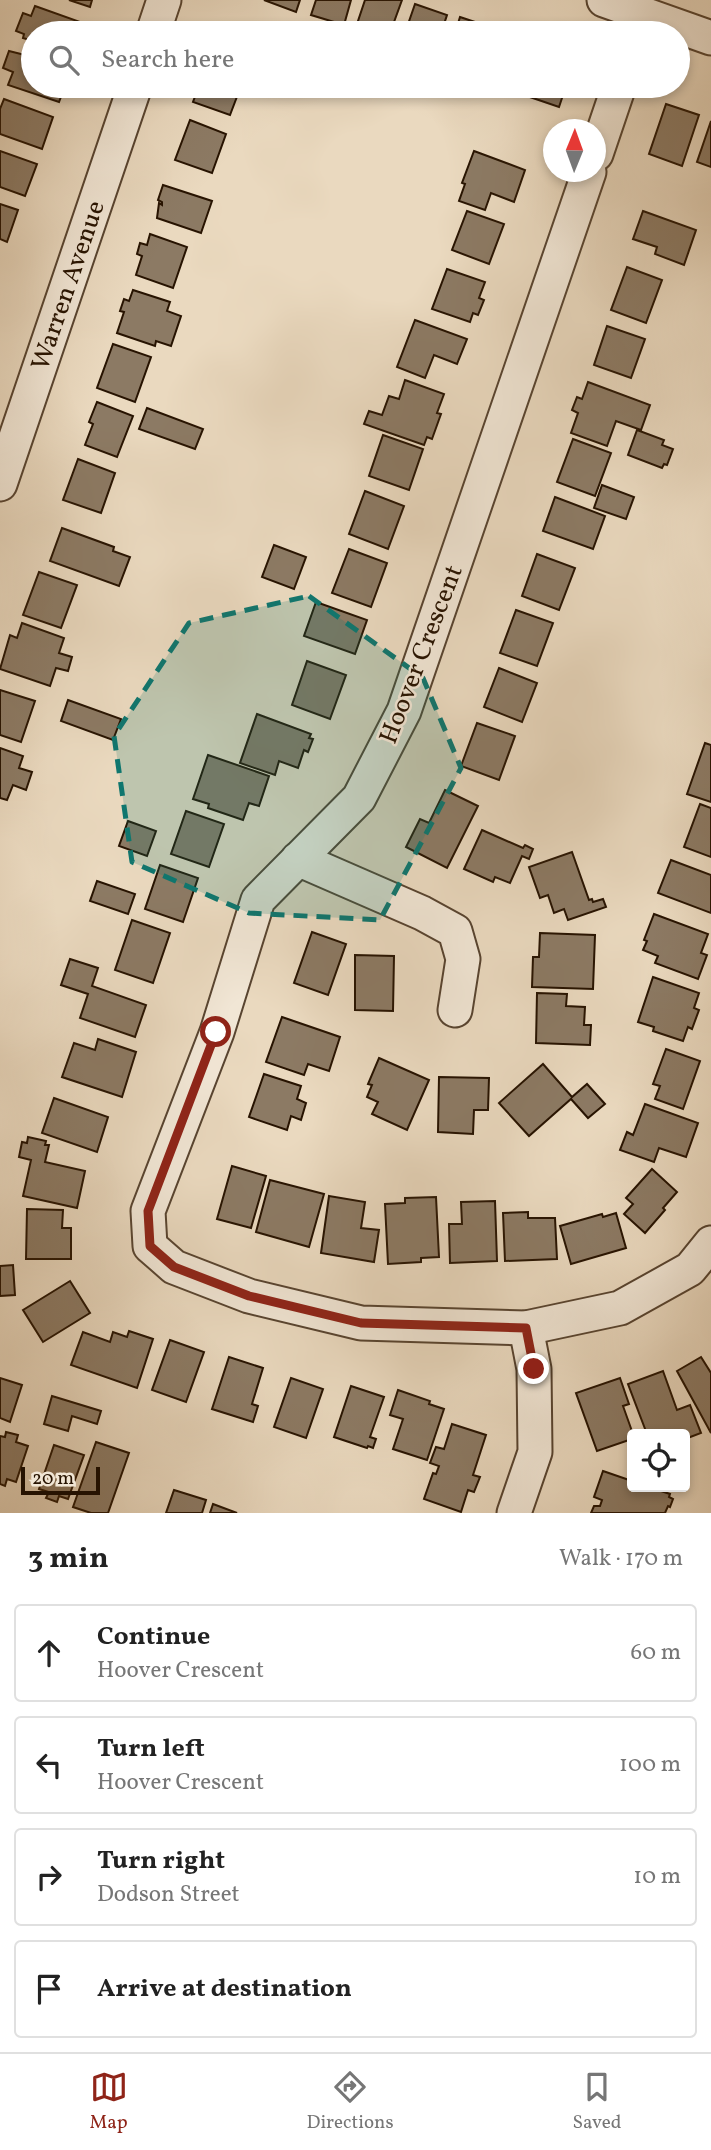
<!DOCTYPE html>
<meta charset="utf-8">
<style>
body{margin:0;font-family:Vollkorn,serif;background:#f2f2f2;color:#222}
.controls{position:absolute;right:21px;bottom:21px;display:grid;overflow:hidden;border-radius:7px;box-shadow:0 4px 10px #0003}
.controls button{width:63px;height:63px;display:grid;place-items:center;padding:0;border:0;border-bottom:2px solid #e0e0e0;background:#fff;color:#222;font:35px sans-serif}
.compass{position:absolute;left:543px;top:119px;width:63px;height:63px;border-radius:50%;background:#fff;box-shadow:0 4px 10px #0003;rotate:1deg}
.scale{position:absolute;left:21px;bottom:18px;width:79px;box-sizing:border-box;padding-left:7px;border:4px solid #271301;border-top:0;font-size:19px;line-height:24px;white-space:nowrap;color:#271301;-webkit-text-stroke:5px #f1e6d5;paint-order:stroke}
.stop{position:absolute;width:21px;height:21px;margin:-16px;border:5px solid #8f2418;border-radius:50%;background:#fff}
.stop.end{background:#8f2418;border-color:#fff;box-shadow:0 2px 7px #0008}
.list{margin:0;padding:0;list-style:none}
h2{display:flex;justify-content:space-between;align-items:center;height:91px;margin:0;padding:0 28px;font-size:30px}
h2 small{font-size:23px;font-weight:400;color:#767676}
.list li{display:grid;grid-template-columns:46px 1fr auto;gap:21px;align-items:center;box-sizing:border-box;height:98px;margin:0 14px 14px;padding:0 14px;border:2px solid #e0e0e0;border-radius:7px}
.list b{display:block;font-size:26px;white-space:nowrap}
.list p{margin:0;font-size:23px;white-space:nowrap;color:#767676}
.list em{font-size:23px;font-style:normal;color:#767676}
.icon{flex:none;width:38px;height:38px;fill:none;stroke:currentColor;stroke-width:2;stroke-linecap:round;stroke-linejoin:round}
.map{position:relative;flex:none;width:711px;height:1513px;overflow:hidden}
.search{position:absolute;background:#fff;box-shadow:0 4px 10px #0003;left:21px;right:21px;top:21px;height:77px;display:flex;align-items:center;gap:18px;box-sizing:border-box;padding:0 24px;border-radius:38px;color:#767676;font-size:26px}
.sheet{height:539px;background:#fff}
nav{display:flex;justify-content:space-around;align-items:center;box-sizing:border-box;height:98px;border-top:2px solid #e0e0e0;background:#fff;font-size:19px;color:#767676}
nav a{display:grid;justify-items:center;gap:4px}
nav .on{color:#8f2418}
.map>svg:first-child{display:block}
.building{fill:#8c7a64;stroke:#271301;stroke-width:2}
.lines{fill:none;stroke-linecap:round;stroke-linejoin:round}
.minor-casing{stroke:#584430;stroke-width:37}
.minor{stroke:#f1e6d5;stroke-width:33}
.route{stroke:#8f2418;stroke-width:9}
.marked{fill:#0f766e;fill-opacity:0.2;stroke:#0f766e;stroke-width:5;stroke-dasharray:14 9;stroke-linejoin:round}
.labels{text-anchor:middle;stroke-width:5;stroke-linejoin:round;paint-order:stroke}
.street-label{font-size:26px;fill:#271301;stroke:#f1e6d5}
</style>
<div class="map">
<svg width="711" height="1513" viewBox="0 0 711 1513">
<rect width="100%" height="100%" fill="#ead9bf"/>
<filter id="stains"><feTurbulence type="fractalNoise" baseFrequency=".00286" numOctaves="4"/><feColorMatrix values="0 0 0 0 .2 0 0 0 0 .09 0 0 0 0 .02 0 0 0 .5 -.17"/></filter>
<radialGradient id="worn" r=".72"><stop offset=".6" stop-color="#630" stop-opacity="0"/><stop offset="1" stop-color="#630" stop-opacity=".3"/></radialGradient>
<!-- building -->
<g class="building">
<polygon points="69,0 92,0 90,7"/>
<polygon points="264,0 300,0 296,12"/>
<polygon points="316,0 351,0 344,25 311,15"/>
<polygon points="365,0 402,0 390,33 354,33"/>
<polygon points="415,4 447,15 441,33 405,33"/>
<polygon points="35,6 83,23 80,33 33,33 33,41 23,38 24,34 16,31 23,13 31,16"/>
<polygon points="460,17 493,28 492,33 455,33"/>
<polygon points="9,51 33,57 33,86 65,86 59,102 8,85 13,72 3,68"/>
<polygon points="199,86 241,86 230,115 193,102"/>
<polygon points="501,86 524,86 522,93"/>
<polygon points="530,86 566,86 559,107 527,96"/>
<polygon points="4,99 53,117 42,149 0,134 0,109"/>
<polygon points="666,104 699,115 682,166 649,154"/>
<polygon points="190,120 226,134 212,173 175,160"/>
<polygon points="711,121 711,167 697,162"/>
<polygon points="0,151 37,164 25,196 0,187"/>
<polygon points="474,151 525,170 514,202 491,193 485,210 459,201 465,184 462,183"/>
<polygon points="163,185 212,201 201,233 157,218 159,203 162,205 162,202 158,200"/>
<polygon points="0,204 18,210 7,242 0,239"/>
<polygon points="467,211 504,224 489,264 452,250"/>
<polygon points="643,211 696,230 684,265 655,254 657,247 633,239"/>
<polygon points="150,234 187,247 173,288 136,275 142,256 137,254 140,243 147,245"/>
<polygon points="627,267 662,280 646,323 611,310"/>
<polygon points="447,269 485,282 479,298 484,300 478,315 473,313 470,322 432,309"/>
<polygon points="133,290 170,302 167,311 181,316 171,346 156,341 155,346 117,333 124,312 120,311 124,299 129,301"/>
<polygon points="415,320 467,339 457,364 434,355 425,378 397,367"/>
<polygon points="607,326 645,339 631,378 594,365"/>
<polygon points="113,344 151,357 135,402 97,388"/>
<polygon points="405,380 444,394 437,413 441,414 432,439 427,437 424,445 364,424 369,411 382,415 389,396 399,399"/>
<polygon points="588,382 650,405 641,430 616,421 607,446 571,433 578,413 572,410 577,397 582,399"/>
<polygon points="97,402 133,416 117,457 85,445 93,424 89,422"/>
<polygon points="147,408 203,429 195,449 139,429"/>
<polygon points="637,430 664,440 662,445 673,449 667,465 664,464 662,468 628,455"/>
<polygon points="383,435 423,449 409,490 369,476"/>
<polygon points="573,439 611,453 595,496 557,482"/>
<polygon points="78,459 115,473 101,513 63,500"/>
<polygon points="602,485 634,497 626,519 594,508"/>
<polygon points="365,491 404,506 388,549 349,534"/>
<polygon points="555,497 605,516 593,549 543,531"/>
<polygon points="62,528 114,547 113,551 130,557 119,586 50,561"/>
<polygon points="274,545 306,557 294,589 262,577"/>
<polygon points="349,549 387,563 371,607 332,593"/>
<polygon points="537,554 575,568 559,610 522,596"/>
<polygon points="39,572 77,585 61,628 23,615"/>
<polygon points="316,602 367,620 355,654 304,636"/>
<polygon points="516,610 553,623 537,666 500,653"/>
<polygon points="22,623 64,638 59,653 72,657 68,671 56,668 50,686 0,669 10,635 17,638"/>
<polygon points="307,661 346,675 330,719 292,705"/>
<polygon points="499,668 537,683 522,722 484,707"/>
<polygon points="0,690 35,701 21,742 0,735"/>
<polygon points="68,700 121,719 113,740 61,721"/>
<polygon points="257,714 311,734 309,738 313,739 308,752 304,750 298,768 279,761 275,775 240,763"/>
<polygon points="477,723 515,736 499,780 461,766"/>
<polygon points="705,743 711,745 711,802 687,794"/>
<polygon points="0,748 23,756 19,768 32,772 26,790 13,785 7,800 0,798"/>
<polygon points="208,755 269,776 259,806 249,803 243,820 208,808 209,804 193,799"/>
<polygon points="445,790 478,806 447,868 406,847 420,819 429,823"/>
<polygon points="700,804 711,808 711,857 684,847"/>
<polygon points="186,811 224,824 209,867 171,854"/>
<polygon points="128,821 156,831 147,856 119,846"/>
<polygon points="482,830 523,848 525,845 533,849 529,859 522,856 510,883 495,877 493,882 464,869"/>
<polygon points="572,852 589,900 592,899 593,902 603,899 606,907 568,920 564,909 554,913 548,895 540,898 529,867"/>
<polygon points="671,860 711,875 711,913 658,893"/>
<polygon points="160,865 198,878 183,922 145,909"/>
<polygon points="97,881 135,894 128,914 90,901"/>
<polygon points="654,914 708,934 701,953 707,955 698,979 655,963 658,956 643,950 647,941 644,940"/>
<polygon points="132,920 170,933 153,983 115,970"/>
<polygon points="312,932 346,944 328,995 294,983"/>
<polygon points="540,933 595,935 593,989 532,987 533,957 539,957"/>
<polygon points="355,955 394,956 393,1011 355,1010"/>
<polygon points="70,959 98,968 92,986 146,1005 135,1037 80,1018 88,994 61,985"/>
<polygon points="653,977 699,993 694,1008 699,1010 692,1029 688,1027 683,1041 653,1031 654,1027 638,1022"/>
<polygon points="537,993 567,994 566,1006 585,1007 584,1025 591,1025 590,1045 536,1043"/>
<polygon points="282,1017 340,1037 329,1071 308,1064 304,1075 266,1062"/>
<polygon points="98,1039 136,1052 122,1097 62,1077 74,1043 95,1050"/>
<polygon points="666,1049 700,1061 683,1109 655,1099 660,1086 653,1084"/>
<polygon points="379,1058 429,1080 407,1130 372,1114 378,1102 367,1097 372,1085 368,1084"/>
<polygon points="543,1064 572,1097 587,1084 605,1104 588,1118 571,1099 529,1136 499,1103"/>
<polygon points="264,1074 301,1086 297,1099 306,1103 301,1120 291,1116 287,1130 249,1117"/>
<polygon points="439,1077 489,1078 488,1110 474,1110 473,1134 438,1132"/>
<polygon points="54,1098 108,1117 97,1152 42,1133"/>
<polygon points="645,1104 698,1123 686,1157 659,1148 654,1162 620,1150 627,1132 633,1135"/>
<polygon points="28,1137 46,1141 45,1145 49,1145 45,1162 85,1171 77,1208 23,1196 31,1160 19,1157 22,1142 27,1143"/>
<polygon points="232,1166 266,1176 251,1228 217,1219"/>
<polygon points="652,1169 677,1192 663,1208 665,1210 645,1233 624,1214 633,1204 626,1198"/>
<polygon points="270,1180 324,1194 309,1247 256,1232"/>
<polygon points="329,1196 365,1202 361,1228 379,1230 374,1262 321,1253"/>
<polygon points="436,1197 439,1257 421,1258 421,1262 388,1264 385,1204 405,1203 405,1198"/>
<polygon points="495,1201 497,1261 450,1263 449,1224 462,1224 461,1202"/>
<polygon points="27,1209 63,1210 62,1228 71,1228 71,1259 26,1259"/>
<polygon points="528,1212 528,1218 555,1218 557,1259 505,1261 503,1213"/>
<polygon points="616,1213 626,1248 571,1264 560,1226 602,1214 603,1217"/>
<polygon points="13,1265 15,1295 0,1296 0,1266"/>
<polygon points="70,1281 90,1313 43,1342 23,1310"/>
<polygon points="129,1331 153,1339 137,1388 71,1365 83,1332 110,1342 113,1332 127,1337"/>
<polygon points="170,1340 204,1352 186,1402 152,1390"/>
<polygon points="229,1357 263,1368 252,1404 258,1406 253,1422 212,1409"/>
<polygon points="701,1357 711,1373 711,1433 677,1371"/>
<polygon points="663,1371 677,1410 690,1405 701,1433 685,1439 685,1434 647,1434 628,1384"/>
<polygon points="0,1378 22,1385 10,1422 0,1418"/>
<polygon points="291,1378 323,1389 306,1438 274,1427"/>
<polygon points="620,1378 629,1404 623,1406 633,1434 632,1439 597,1451 576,1393"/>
<polygon points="351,1386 384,1397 370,1437 376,1439 373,1448 368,1446 367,1448 334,1437"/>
<polygon points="398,1390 430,1401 429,1404 444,1409 427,1460 393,1449 403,1419 390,1415"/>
<polygon points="52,1396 101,1411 97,1424 72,1416 68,1431 44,1424"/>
<polygon points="452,1424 486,1435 473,1475 480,1477 474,1492 468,1490 461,1512 424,1499 433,1473 436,1474 439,1466 430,1463 436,1447 444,1449"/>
<polygon points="6,1432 18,1435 16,1442 28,1446 16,1482 7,1479 5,1486 0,1484 0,1436 5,1437"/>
<polygon points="96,1442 129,1453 108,1513 91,1513 73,1507"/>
<polygon points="54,1445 84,1455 68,1499 59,1496 57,1502 46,1498 49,1492 39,1489"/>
<polygon points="603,1471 632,1481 632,1487 649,1487 670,1494 669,1497 673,1499 670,1507 668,1506 665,1513 591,1513 594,1506 600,1506 602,1500 594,1497"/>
<polygon points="174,1490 206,1500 202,1513 166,1513"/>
<polygon points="213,1504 237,1513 210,1513"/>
</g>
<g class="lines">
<!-- minor casing -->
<g class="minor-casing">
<g id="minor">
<polyline points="604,0 711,38"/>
<polyline points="153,33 164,0"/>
<polyline points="596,154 619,86"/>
<polyline points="589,172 404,711 359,798 258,900 217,1032 148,1211 150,1246 174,1267 249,1296 361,1323 526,1328 620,1308 690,1269 711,1243"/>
<polyline points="0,484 135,86"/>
<polyline points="298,859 422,913 455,931 463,959 455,1010"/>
<polyline points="514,1513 535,1452 534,1369 526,1328"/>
</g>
</g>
<!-- minor -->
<use href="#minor" class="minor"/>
</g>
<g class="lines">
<!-- route -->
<polyline class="route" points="216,1032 148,1211 150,1246 174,1267 249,1296 361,1323 526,1328 534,1369"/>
</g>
<!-- marked area -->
<path class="marked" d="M309 596 423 678 461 768 380 920 249 913 132 862 114 736 189 623Z"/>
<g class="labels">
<!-- street labels -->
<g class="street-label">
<text transform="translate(67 285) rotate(-71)" y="9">Warren Avenue</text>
<text transform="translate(420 654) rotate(-69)" y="9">Hoover Crescent</text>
</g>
</g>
<rect width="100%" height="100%" filter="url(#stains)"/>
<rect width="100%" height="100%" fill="url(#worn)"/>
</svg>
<div class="controls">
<button><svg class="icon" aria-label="locate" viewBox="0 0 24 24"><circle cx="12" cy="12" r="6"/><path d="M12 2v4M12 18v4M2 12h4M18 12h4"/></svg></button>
</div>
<svg class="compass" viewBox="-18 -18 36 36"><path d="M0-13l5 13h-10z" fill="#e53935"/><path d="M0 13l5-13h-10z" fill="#767676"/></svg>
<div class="scale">20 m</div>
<div class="stop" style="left:216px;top:1032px"></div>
<div class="stop end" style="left:534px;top:1369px"></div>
<div class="search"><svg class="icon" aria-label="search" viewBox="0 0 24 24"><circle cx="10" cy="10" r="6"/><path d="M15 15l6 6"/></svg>Search here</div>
</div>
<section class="sheet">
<h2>3 min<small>Walk · 170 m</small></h2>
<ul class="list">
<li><svg class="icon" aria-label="ahead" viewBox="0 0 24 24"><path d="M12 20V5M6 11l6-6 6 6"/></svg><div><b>Continue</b><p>Hoover Crescent</p></div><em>60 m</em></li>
<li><svg class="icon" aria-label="left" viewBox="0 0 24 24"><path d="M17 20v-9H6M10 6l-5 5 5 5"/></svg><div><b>Turn left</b><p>Hoover Crescent</p></div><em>100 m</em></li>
<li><svg class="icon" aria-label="right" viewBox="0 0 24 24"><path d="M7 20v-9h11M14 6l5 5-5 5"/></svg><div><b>Turn right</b><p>Dodson Street</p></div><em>10 m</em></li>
<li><svg class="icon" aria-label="arrive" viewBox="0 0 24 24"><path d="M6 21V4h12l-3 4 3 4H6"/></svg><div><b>Arrive at destination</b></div></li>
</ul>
</section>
<nav>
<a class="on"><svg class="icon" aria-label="map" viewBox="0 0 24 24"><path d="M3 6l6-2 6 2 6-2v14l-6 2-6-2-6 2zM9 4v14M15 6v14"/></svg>Map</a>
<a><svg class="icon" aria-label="directions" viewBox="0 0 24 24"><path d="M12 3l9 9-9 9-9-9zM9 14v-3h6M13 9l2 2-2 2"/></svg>Directions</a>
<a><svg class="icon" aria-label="saved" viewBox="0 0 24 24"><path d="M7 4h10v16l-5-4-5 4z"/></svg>Saved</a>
</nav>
